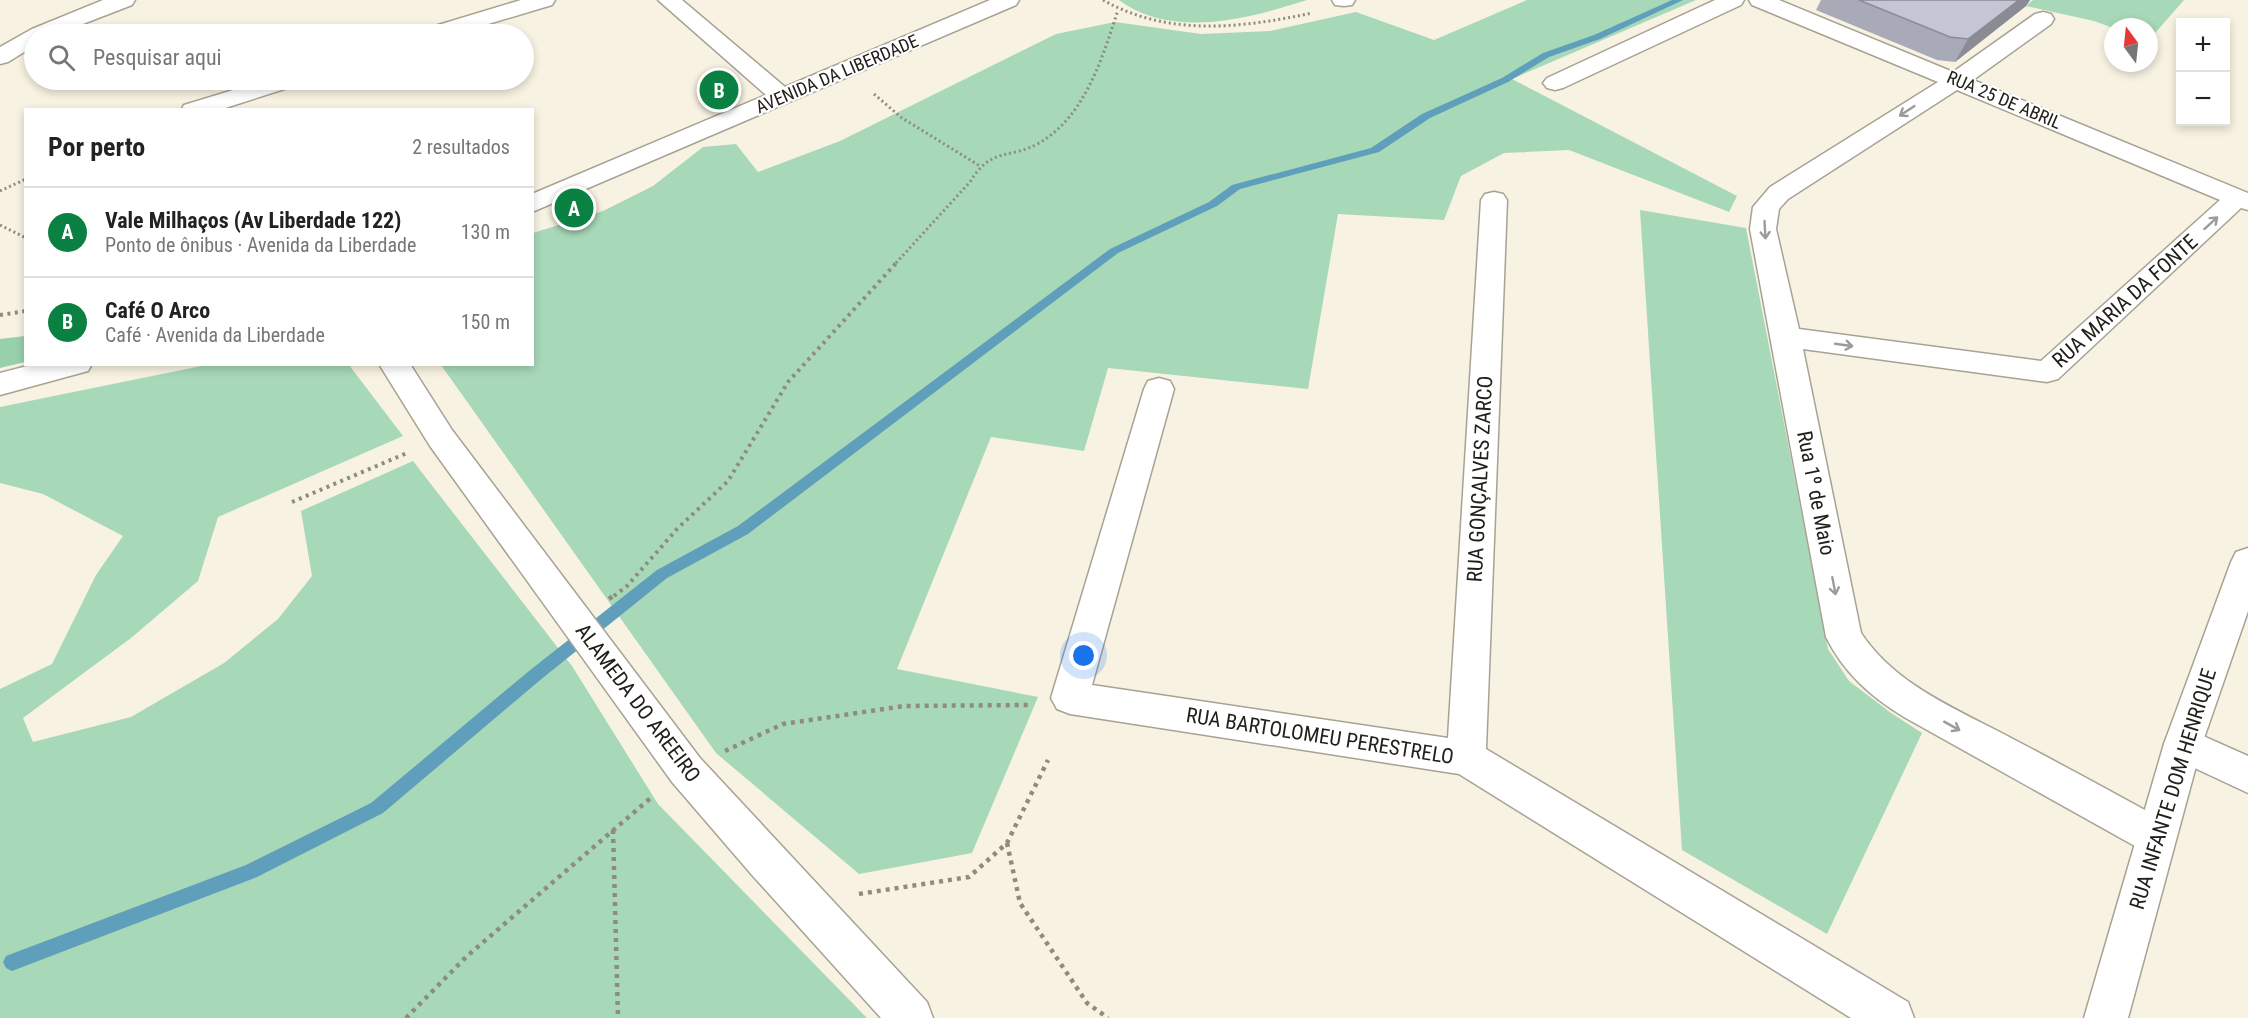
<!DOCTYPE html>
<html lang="pt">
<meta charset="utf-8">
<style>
body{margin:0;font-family:"Roboto Condensed",sans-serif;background:#f6f6f6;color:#222}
.controls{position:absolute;right:18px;top:18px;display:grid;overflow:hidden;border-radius:0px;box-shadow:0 3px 9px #0003}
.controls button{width:54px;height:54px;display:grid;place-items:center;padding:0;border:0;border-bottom:2px solid #e0e0e0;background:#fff;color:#222;font:30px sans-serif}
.compass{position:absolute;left:2104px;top:18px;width:54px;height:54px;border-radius:50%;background:#fff;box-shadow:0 3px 9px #0003;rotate:345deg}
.you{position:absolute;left:1084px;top:656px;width:21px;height:21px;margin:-15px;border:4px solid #fff;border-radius:50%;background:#1a73e8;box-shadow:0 0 0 9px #1a73e833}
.badge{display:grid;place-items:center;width:39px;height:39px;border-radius:50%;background:#0b8043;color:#fff;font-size:20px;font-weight:700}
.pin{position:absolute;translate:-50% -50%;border:3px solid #fff;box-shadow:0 2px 6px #0006}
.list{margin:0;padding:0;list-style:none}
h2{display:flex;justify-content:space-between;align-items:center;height:78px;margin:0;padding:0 24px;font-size:26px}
h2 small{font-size:20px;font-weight:400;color:#767676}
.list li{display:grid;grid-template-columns:39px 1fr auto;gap:18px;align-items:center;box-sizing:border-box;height:90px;padding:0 24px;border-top:2px solid #e0e0e0}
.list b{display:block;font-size:22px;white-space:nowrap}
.list p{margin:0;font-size:20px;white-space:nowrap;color:#767676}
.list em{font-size:20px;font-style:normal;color:#767676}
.icon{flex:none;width:33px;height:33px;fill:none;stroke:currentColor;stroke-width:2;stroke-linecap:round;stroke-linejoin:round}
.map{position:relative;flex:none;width:2248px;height:1018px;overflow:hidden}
.search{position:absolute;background:#fff;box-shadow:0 3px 9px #0003;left:24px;top:24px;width:510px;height:66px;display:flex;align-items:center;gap:15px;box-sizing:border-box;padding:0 21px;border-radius:33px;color:#767676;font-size:22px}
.panel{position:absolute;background:#fff;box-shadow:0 3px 9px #0003;left:24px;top:108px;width:510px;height:258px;border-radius:0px}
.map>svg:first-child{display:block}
.green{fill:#a7d8b8}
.forest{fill:#98d0ab}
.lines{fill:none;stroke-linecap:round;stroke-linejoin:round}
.stream{fill:#5f9fbc;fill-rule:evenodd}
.minor-casing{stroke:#a8a294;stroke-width:3}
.tertiary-casing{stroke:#a8a294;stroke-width:3}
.path-far2{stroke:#8f8b80;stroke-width:3;stroke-dasharray:2 3;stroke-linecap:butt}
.path-far1{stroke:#8f8b80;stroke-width:4;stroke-dasharray:3 4.5;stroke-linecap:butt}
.path{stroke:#8f8b80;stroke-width:4.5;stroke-dasharray:4 5;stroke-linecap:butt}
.minor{fill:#fff;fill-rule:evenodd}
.tertiary{fill:#fff;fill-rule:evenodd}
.wall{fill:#a9aab7}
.shaded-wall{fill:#8a8b95}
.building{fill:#c5c6d5;stroke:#8a8b95;stroke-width:1.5}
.oneway{stroke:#9c9b98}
.labels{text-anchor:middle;stroke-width:4.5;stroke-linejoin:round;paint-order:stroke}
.far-street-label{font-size:18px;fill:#22201a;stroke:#fff}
.street-label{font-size:21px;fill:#22201a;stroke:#fff}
</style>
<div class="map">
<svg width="2248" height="1018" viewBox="0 0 2248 1018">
<rect width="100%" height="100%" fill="#f8f2e2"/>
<!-- green -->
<g class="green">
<path d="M1119 0H1307C1250 18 1173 40 1119 0Z"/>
<polygon points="1527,0 1696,0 1512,79 1737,196 1729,212 1569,150 1504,153 1461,176 1444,220 1338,214 1308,389 1108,368 1084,451 991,437 897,669 1038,697 972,853 859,874 716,753 441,365 532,364 533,233 603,211 653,186 703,147 736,144 758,172 840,141 1056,34 1115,22 1201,34 1270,31 1356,12 1434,40"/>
<polygon points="2033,0 2184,0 2149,40 2149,27 2113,28 2094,21 2026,6"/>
<polygon points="1640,210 1746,228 1828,649 1849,681 1891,713 1922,733 1827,934 1682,850"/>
<polygon points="211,364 349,365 403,436 218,517 198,581 131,638 23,718 33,742 131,717 224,663 278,619 312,576 301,511 413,461 572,666 658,804 867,1018 0,1018 0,689 52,664 96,575 123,536 43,494 0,483 0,407"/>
</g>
<!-- forest -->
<polygon class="forest" points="25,336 25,362 0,368 0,339"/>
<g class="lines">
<!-- stream -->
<polygon class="stream" points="1672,0 1683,0 1600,39 1549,57 1508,82 1430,118 1379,152 1240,189 1217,206 1118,253 748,534 667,578 539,681 383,813 257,877 12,971 6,968 3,962 6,956 246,865 371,803 529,671 657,570 738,526 1110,249 1209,202 1232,185 1371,148 1422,114 1502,78 1543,53 1594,35"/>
<!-- minor casing -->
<g class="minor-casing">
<g id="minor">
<polygon points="521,0 555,0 552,5 455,34 422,34 425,29"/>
<polygon points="658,0 682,0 785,87 990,0 1019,0 1016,5 532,212 532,194 766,95"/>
<polygon points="1332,0 1355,0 1352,5 1344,6 1335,5"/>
<polygon points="1715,0 1744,0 1741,5 1563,88 1555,90 1547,88 1543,83 1547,78"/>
<path d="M1749 0H1779L1953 72 2035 14 2043 12 2051 14 2054 19 2051 24 1973 80 2248 193V210L2241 208 2058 379 2047 382 1803 349 1861 633C1896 686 1959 710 2013 739 2066 767 2118 795 2170 824L2176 837 2170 850 2156 856 2142 850 1904 717C1870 696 1844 673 1826 637L1750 229 1753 207 1770 187 1938 82 1752 5ZM1957 90 2220 200 2041 361 1799 329 1776 229 1779 209 1788 199Z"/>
<polygon points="266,80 301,80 297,85 219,110 181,110 184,105"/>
<polygon points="1494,192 1503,194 1507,200 1486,749 1908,1002 1914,1018 1851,1018 1459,774 1070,714 1057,709 1051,698 1144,389 1148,381 1159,378 1170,381 1174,389 1092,685 1448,738 1481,200 1485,194"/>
<polygon points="35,364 92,364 88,371 0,395 0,373"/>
<polygon points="379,364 410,364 452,430 700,758 927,1002 933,1018 881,1018 752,875 672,782 430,446"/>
<polygon points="2183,727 2248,756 2248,793 2169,756 2164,744 2169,732"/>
</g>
</g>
<!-- tertiary casing -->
<g class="tertiary-casing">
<g id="tertiary">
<polygon points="103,0 135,0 132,5 57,34 34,34 34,46 8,62 0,64 0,47 32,29"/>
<polygon points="2248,548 2248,611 2202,744 2128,1018 2084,1018 2164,744 2231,562 2236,552"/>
</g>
</g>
<!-- path-far2 -->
<g class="path-far2">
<path d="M1103 0C1168 37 1242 28 1312 13"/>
<polyline points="874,94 902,118 980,166"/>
<polyline points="0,191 26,179"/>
<polyline points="0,225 26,238"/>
<path d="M896 263 970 182C992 146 1009 160 1039 143 1085 117 1103 56 1118 10"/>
</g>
<!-- path-far1 -->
<g class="path-far1">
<polyline points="0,315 26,311"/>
<polyline points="292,502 407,453"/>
<polyline points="614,596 627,586 677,529 728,481 788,382 898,261"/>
</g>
<!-- path -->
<g class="path">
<polyline points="609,599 616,594"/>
<polyline points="725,751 783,724 904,706 1028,705"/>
<polyline points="613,830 618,1018"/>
<polyline points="1007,843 1020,903 1087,1003 1108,1018"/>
<polyline points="859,894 969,877 1007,843 1048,760"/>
<polyline points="406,1018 466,957 653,796"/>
</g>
<!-- minor -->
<use href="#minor" class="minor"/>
<!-- tertiary -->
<use href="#tertiary" class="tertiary"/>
</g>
<!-- wall -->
<polygon class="wall" points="1821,0 2030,0 2026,6 1955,62 1937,60 1816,10"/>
<!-- shaded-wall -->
<polygon class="shaded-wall" points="2019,0 2030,0 2026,6 1955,62 1968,39"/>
<!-- building -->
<polygon class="building" points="1859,0 2019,0 1968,39 1950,37"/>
<!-- one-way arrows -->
<defs><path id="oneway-shaft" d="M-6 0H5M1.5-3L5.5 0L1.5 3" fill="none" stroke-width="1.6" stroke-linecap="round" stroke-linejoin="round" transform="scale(1.5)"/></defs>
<g class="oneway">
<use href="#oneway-shaft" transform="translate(1907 111) rotate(147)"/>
<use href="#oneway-shaft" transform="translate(2211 223) rotate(-42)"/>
<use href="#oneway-shaft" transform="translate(1765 230) rotate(87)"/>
<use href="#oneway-shaft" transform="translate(1844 345) rotate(8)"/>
<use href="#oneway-shaft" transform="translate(1834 586) rotate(79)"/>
<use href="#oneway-shaft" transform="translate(1952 726) rotate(29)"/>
</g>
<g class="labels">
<!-- far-street labels -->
<g class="far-street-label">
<text transform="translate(837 74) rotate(-23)" y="6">AVENIDA DA LIBERDADE</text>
<text transform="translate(2004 100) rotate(23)" y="6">RUA 25 DE ABRIL</text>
</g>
<!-- street labels -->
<g class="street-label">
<text transform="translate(2125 301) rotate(-42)" y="7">RUA MARIA DA FONTE</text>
<text transform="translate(1480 479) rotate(-87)" y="7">RUA GONÇALVES ZARCO</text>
<text transform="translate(1816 493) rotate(79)" y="7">Rua 1º de Maio</text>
<text transform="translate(638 703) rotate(53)" y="7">ALAMEDA DO AREEIRO</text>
<text transform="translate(1320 736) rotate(9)" y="7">RUA BARTOLOMEU PERESTRELO</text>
<text transform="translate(2173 789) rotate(-73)" y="7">RUA INFANTE DOM HENRIQUE</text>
</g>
</g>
</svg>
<div class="controls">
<button>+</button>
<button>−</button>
</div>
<svg class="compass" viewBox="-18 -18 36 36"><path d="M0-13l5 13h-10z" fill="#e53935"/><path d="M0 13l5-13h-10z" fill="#767676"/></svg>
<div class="you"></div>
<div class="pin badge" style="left:574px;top:208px">A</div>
<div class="pin badge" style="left:719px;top:90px">B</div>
<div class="search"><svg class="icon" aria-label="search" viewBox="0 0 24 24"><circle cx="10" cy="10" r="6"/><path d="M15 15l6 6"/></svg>Pesquisar aqui</div>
<section class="panel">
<h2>Por perto<small>2 resultados</small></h2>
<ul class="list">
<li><span class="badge">A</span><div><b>Vale Milhaços (Av Liberdade 122)</b><p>Ponto de ônibus · Avenida da Liberdade</p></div><em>130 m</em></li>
<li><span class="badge">B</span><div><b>Café O Arco</b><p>Café · Avenida da Liberdade</p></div><em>150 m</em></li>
</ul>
</section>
</div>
